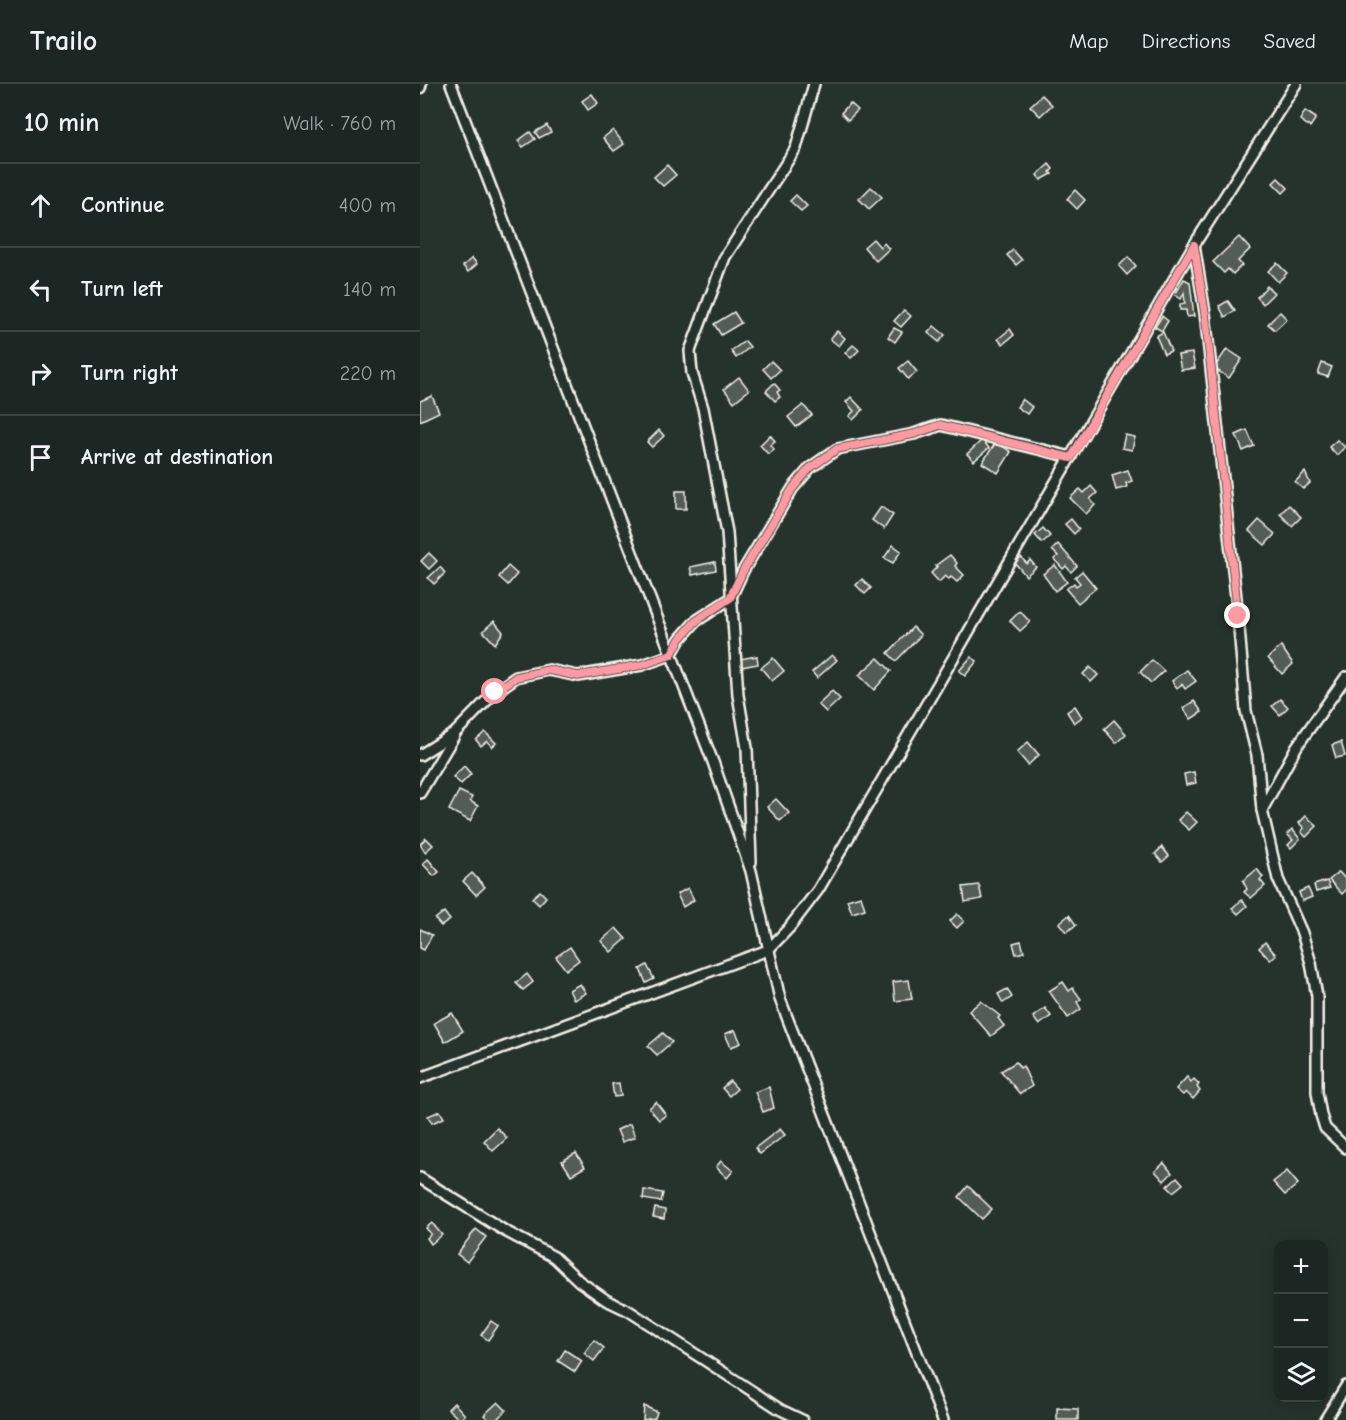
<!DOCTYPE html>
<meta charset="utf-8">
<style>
body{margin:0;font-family:"Comic Neue",sans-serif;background:#252e2a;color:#f1f3f6}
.controls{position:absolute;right:18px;bottom:18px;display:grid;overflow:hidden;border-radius:12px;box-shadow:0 3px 15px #0003}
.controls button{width:54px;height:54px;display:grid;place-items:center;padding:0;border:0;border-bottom:2px solid #3a4340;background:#1c2622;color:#f1f3f6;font:30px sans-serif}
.stop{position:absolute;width:18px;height:18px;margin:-14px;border:4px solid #ff9aa2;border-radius:50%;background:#fff}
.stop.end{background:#ff9aa2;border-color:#fff;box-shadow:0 2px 6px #0008}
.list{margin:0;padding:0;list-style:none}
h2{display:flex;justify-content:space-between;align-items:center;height:78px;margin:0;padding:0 24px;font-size:26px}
h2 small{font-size:20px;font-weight:400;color:#a0a5a5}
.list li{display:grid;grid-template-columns:39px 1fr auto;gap:18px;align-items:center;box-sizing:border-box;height:84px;padding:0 24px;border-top:2px solid #3a4340}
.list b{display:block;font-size:22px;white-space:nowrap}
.list em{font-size:20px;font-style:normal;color:#a0a5a5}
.icon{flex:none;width:33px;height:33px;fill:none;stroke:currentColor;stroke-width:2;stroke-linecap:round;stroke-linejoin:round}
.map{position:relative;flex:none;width:926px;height:1336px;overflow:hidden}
header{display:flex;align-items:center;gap:36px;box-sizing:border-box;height:84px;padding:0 30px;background:#1c2622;border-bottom:2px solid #3a4340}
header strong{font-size:28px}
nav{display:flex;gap:33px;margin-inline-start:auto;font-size:21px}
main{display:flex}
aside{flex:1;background:#1c2622}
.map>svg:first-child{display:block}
.building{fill:#525c55;stroke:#f4f1e8;stroke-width:1.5}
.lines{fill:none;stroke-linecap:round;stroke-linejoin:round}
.street-casing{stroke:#f4f1e8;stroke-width:14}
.street{stroke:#26332d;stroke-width:9}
.route{stroke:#ff9aa2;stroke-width:8}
</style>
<header>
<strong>Trailo</strong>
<nav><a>Map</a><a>Directions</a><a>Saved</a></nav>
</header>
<main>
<aside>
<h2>10 min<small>Walk · 760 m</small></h2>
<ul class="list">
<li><svg class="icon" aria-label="ahead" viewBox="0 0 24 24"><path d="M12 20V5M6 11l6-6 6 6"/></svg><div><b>Continue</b></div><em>400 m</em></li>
<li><svg class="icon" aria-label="left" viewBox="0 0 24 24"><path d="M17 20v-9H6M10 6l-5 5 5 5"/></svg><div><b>Turn left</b></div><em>140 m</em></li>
<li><svg class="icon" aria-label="right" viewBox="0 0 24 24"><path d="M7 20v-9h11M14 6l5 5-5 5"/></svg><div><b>Turn right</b></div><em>220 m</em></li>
<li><svg class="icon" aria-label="arrive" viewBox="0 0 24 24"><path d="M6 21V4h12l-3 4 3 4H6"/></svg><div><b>Arrive at destination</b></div></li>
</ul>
</aside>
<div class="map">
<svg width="926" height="1336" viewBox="0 0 926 1336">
<rect width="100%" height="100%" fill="#26332d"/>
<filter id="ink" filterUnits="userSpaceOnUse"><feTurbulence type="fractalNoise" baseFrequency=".0167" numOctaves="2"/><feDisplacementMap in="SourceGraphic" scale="12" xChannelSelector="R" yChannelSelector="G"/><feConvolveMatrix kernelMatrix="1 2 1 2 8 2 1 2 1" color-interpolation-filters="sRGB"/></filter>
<g filter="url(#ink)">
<!-- building -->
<g class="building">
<polygon points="172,10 178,19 168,26 162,17"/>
<polygon points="622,11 632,21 620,32 610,22"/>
<polygon points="430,19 438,26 428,36 421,29"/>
<polygon points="885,27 896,34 890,43 880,36"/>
<polygon points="127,41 131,48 119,54 115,48"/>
<polygon points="193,46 204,60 194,67 183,54"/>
<polygon points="110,48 115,55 103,63 98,57"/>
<polygon points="629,80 633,85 630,88 632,90 621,96 617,91"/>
<polygon points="247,81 256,91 243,102 234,93"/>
<polygon points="858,94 868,104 863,109 853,99"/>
<polygon points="451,103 462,113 449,125 439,115"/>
<polygon points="655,106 665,116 657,125 647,115"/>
<polygon points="376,111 387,122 381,127 370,117"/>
<polygon points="819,153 830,165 818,177 822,181 813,190 808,185 804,189 793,178"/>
<polygon points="453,155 460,163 464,159 469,165 456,177 444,163"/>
<polygon points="593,166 602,176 596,181 587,171"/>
<polygon points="708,173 716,182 707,191 699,182"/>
<polygon points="52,174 57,180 48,188 43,182"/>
<polygon points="857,179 867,189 858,198 848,187"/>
<polygon points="764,195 770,198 774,232 767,233 766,226 760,226 760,220 765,219 764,209 761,215 755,211"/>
<polygon points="847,202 854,209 843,220 837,213"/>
<polygon points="808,217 815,227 805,233 799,222"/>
<polygon points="484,226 491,232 481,243 474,237"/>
<polygon points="314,228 321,239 301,251 294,240"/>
<polygon points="860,228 867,235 855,246 848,240"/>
<polygon points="742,232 748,237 742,247 735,243"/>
<polygon points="514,242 525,251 519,258 508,249"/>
<polygon points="474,244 482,248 475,258 468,253"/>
<polygon points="590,245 594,251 583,260 578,255"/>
<polygon points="417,247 425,254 419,262 410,255"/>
<polygon points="743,248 751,267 744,270 736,252"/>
<polygon points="325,257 330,263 316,274 311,267"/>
<polygon points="433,261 439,266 431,274 425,269"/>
<polygon points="807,265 822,275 809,294 794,284"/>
<polygon points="772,269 775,284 761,286 758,271"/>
<polygon points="351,277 360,286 351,294 343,285"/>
<polygon points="488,277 497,288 488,295 479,284"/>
<polygon points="902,279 912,283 908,293 898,290"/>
<polygon points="319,293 329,306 314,318 304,305"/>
<polygon points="354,299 360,306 357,308 360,313 355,317 346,307"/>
<polygon points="12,312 19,328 0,337 0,317"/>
<polygon points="431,313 443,326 433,336 429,332 434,327 426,318"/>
<polygon points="602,315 612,323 607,330 597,323"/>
<polygon points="383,321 392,331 376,343 368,333"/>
<polygon points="239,346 244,352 232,363 227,358"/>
<polygon points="827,346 834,362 823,367 816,351"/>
<polygon points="350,351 355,357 350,361 354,365 348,370 340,361"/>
<polygon points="705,351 715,353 712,366 702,364"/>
<polygon points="562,356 569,364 554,377 547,370"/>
<polygon points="917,356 925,363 917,371 909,363"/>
<polygon points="576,358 591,368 578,389 562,379"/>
<polygon points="708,386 712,397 706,399 707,403 696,406 692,391"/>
<polygon points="885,388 890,399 883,405 875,398"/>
<polygon points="671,402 677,409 670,415 675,421 666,430 650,414 660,405 664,409"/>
<rect x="256" y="407" width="10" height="18"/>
<polygon points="869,421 881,433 872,442 860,430"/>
<polygon points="461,423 473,431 464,445 452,436"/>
<polygon points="651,435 659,445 654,450 645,440"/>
<polygon points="839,436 855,450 845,461 829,447"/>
<polygon points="623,444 630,452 622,459 615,451"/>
<polygon points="638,460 657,482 651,488 646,482 643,485 634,475 638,472 632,466"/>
<polygon points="473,461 481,467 473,479 464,474"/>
<polygon points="9,469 17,477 9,485 1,477"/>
<polygon points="530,471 537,479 535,482 544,491 537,498 531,493 529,495 525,492 519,498 511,489 517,483 515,482"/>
<polygon points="601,473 607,480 610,476 616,483 606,492 595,479"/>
<polygon points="295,478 296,486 272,491 270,483"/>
<polygon points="635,481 647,498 635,507 623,490"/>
<polygon points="88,482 97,490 88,501 79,493"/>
<polygon points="20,483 25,489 14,500 8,494"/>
<polygon points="662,487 676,504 658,519 646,505 654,499 656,502 660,499 655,493"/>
<polygon points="442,495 451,504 445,510 436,501"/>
<polygon points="600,527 610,538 600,547 590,537"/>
<polygon points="74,537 83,548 75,560 63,547"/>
<polygon points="493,543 501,551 476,577 468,569"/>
<polygon points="861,562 873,580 862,590 848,574"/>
<polygon points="412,571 417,576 397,594 392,588"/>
<polygon points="337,572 338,580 321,583 320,575"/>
<polygon points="551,573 557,577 545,592 539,587"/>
<polygon points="353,574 364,587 352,597 341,584"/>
<polygon points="458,574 471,587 454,606 439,591"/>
<polygon points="732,576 744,587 731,599 720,588"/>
<polygon points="670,583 678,591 671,598 663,590"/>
<polygon points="767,586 776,597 765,605 762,600 757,604 752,597"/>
<polygon points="412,607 420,615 406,628 398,620"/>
<polygon points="860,615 868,623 860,631 852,622"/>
<polygon points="774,617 782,628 771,635 763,624"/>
<polygon points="655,622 662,633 654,639 647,628"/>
<polygon points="694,636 706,650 696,659 684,645"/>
<polygon points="65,648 76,659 72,663 67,657 61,662 56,656"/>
<polygon points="608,658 619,671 608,681 597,668"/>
<polygon points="921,658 925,672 916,674 912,661"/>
<polygon points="44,682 51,690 41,700 33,693"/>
<polygon points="774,688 776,699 766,701 764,690"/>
<polygon points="39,707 52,713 50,717 58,722 50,737 29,726"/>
<polygon points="356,715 369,729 360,737 347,723"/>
<polygon points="766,728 777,738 769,746 758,736"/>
<polygon points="886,732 897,742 886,753 881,748 884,744 879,739"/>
<polygon points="872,745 880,755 871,764 868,761 873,756 867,750"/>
<polygon points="6,754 13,761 5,768 0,760"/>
<polygon points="742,763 749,772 742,778 735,770"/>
<polygon points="8,775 19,788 14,792 3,780"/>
<polygon points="837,785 843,793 840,796 845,802 831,814 824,808 827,805 823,797"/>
<polygon points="919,788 926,796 926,806 922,810 909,796"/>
<polygon points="52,789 65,803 56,811 43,797"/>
<polygon points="907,797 910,804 896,808 894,801"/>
<polygon points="559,801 562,815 545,818 543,803"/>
<polygon points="268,804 274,816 263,823 257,810"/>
<polygon points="888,804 892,813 882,817 879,808"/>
<polygon points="120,807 126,813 119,821 112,814"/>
<polygon points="441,812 445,825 432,829 427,816"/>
<polygon points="822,816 827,822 818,830 812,824"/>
<polygon points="24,828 30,836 21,842 15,835"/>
<polygon points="537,830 544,837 537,844 530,837"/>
<polygon points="649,831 656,841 646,848 639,839"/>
<polygon points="196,844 206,855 191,868 181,857"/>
<polygon points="0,845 12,851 4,866 0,864"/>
<polygon points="601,857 604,868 596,870 593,859"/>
<polygon points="845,858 856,871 850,876 839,864"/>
<polygon points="150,863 159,876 146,886 136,873"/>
<polygon points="227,881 234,895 226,899 220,885"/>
<polygon points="107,890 113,898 103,906 96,899"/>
<polygon points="489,896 492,915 475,917 473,898"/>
<polygon points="643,898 649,907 653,904 661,915 657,918 661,925 648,934 629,907"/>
<polygon points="160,900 166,909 154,916 149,906"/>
<polygon points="587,905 592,913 583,919 578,910"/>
<polygon points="561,917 580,932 578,934 584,942 571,952 549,927"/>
<polygon points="625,924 631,932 619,941 613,933"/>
<polygon points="32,929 43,947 25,958 14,939"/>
<polygon points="315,946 321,959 311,963 305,950"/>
<polygon points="243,949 252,958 237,971 228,962"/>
<polygon points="596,978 600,984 603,982 612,1002 600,1010 581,987"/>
<polygon points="767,993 771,998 774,995 779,1000 777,1003 780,1007 773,1015 766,1008 763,1011 756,1005"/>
<polygon points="310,997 317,1005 309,1012 302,1004"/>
<polygon points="199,999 201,1012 194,1013 192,1000"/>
<polygon points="349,1003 354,1024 343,1028 335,1008"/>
<polygon points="236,1018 246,1031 239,1036 229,1024"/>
<polygon points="20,1027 24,1034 12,1039 8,1032"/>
<polygon points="210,1040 215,1053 202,1058 197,1046"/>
<polygon points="77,1044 87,1054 73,1067 64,1057"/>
<polygon points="360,1045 365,1051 340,1070 335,1064"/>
<polygon points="156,1069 165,1083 151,1091 142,1077"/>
<polygon points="301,1077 313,1087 307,1094 296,1083"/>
<polygon points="744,1079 752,1089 744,1097 735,1087"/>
<polygon points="867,1087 878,1100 865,1111 853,1098"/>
<polygon points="757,1093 763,1100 753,1108 747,1102"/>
<polygon points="548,1102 572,1125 562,1135 539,1113"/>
<polygon points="224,1106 243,1109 241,1118 223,1115"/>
<polygon points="235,1124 245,1126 244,1135 233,1133"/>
<polygon points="12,1139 22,1151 11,1160 7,1154 11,1150 6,1144"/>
<polygon points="56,1145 66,1153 47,1178 37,1170"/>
<polygon points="71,1237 78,1242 68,1256 61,1251"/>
<polygon points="174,1256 184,1264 174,1277 164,1269"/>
<polygon points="145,1266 162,1277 155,1288 138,1277"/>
<polygon points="78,1318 86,1326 76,1336 69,1336 64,1331"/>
<polygon points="34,1319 45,1331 40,1336 28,1325"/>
<polygon points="224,1322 237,1328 235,1334 223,1336"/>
<polygon points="637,1324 658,1325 658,1336 637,1336"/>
</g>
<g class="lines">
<!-- street casing -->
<g class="street-casing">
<g id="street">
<polyline points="31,0 293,678 331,787 360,915 523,1336"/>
<polyline points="0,4 1,0"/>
<polyline points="774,161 785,229 818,532 826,627 837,671 842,726 858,795 882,849 891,879 897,912 897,1008 901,1031 905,1044 926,1064"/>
<polyline points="0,671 35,649 75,608 96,593 129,586 158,592 222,581 251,571 260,555 276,537 310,515 323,487 373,404 390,384 417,365 494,350 521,341 651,373"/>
<polyline points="0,709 34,652"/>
<polyline points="842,726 877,662 926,593"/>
<polyline points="331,778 327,664 318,611 307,448 283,324 272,289 270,267 305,173 376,64 394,0"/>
<polyline points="0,994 348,866 369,844 398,806 774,161 876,0"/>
<polyline points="0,1094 85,1147 134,1173 159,1197 186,1216 209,1227 361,1326 382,1336"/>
<polyline points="905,1336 926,1302"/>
</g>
</g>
<!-- street -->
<use href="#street" class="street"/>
</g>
</g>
<g class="lines" filter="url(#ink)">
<!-- route -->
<polyline class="route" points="75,608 96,593 129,586 158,592 222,581 251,571 260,555 276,537 310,514 323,487 373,404 390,384 417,365 494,350 520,341 651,374 774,161 785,229 818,532"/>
</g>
</svg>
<div class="controls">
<button>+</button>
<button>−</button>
<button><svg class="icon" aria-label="layers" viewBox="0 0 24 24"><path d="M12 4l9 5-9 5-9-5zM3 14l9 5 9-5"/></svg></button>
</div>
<div class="stop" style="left:75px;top:608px"></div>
<div class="stop end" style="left:818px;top:532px"></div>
</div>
</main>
